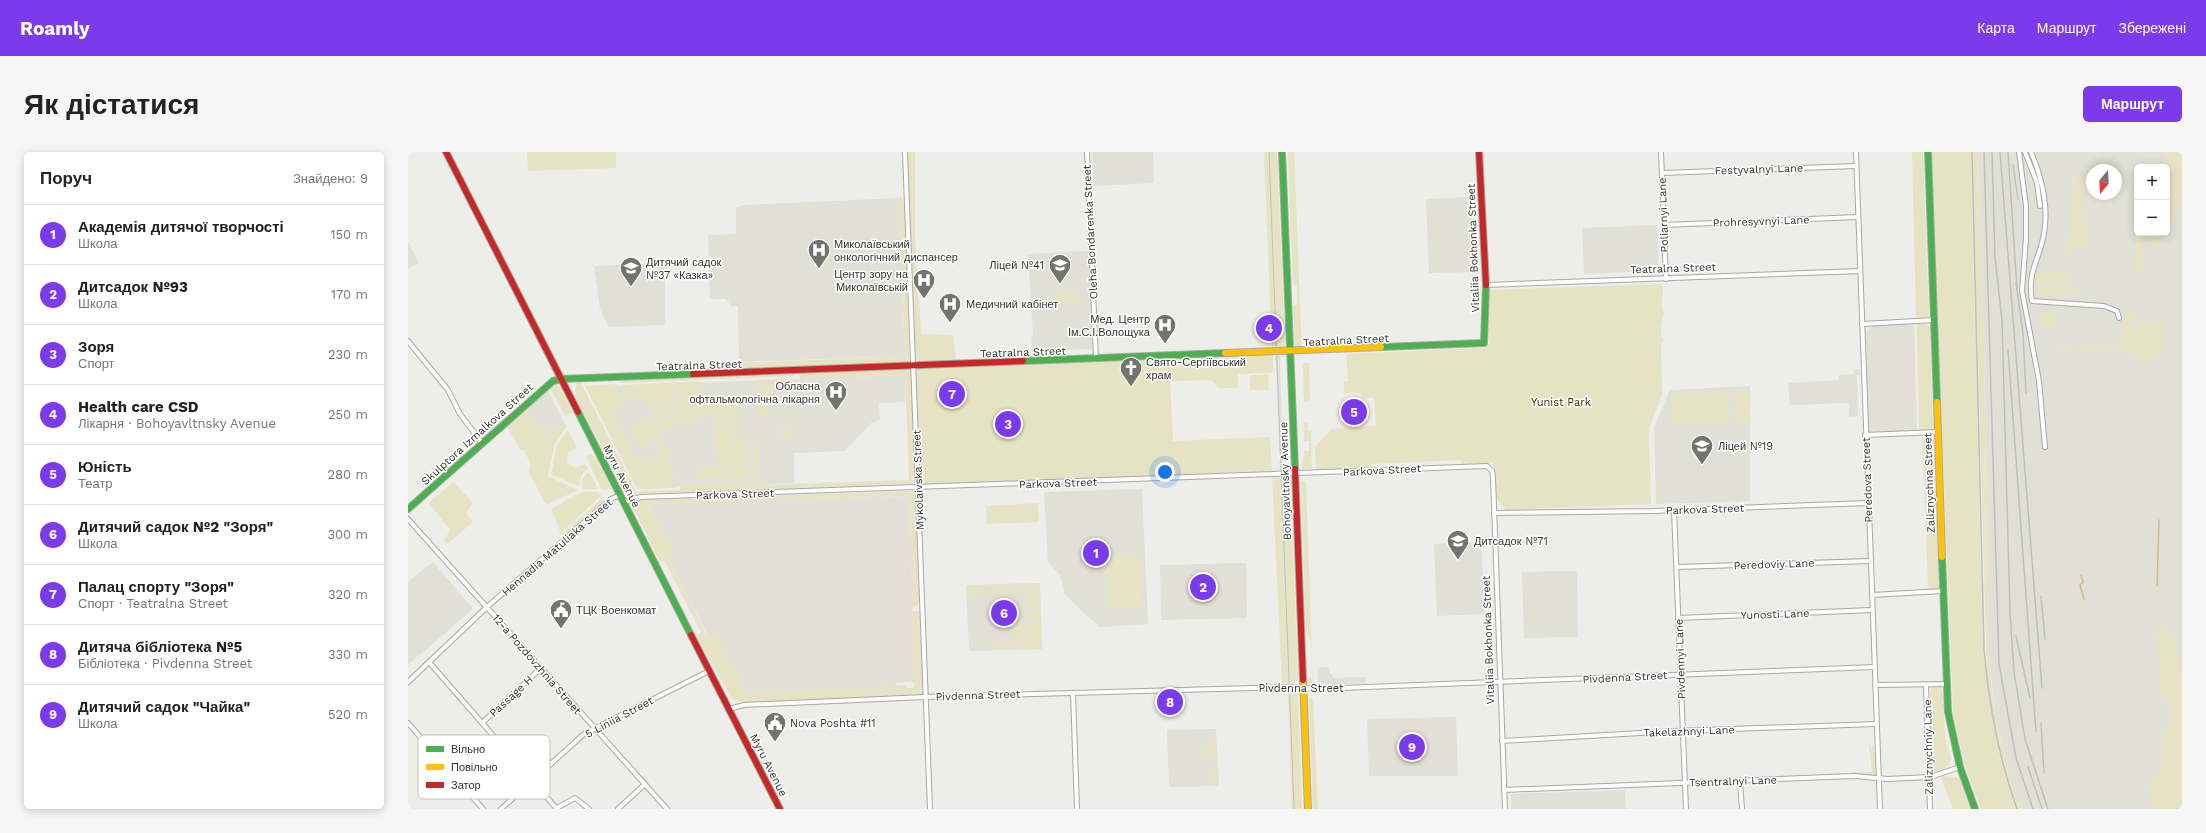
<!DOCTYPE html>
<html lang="uk">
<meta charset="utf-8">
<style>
body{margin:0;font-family:"Work Sans",sans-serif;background:#f6f6f6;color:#222}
.controls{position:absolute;right:12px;top:12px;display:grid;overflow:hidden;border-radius:6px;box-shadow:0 2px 10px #0003}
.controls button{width:36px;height:36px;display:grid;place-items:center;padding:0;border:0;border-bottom:1px solid #e0e0e0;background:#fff;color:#222;font:20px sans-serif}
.compass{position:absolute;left:1678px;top:12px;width:36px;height:36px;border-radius:50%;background:#fff;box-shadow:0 2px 10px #0003;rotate:198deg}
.you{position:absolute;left:757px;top:320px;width:14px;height:14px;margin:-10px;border:3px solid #fff;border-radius:50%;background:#1a73e8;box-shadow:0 0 0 6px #1a73e833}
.badge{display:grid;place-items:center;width:26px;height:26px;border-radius:50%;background:#7c3aed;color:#fff;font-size:13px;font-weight:700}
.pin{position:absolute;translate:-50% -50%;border:2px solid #fff;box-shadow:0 1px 4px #0006}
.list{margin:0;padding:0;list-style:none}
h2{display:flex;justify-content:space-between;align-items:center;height:52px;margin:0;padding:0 16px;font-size:17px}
h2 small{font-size:13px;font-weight:400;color:#767676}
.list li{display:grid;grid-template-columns:26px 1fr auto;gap:12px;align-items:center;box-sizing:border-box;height:60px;padding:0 16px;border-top:1px solid #e0e0e0}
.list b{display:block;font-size:15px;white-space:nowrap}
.list p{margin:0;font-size:13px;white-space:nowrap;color:#767676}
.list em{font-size:13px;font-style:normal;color:#767676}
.map{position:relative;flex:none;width:1774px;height:657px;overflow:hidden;border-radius:6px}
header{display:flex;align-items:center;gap:24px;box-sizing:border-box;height:56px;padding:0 20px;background:#7c3aed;color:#fff}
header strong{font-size:19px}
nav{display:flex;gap:22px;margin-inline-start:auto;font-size:14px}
.intro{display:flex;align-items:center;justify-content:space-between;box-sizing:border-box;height:96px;padding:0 24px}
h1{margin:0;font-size:28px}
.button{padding:10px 18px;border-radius:6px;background:#7c3aed;color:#fff;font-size:14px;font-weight:700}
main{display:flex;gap:24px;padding:0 24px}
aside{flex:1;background:#fff;border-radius:6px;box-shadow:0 2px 10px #0003}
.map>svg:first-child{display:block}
.built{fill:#e1e0d6;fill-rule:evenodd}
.green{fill:#e6e3c5}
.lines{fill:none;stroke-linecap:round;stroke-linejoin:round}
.stream{stroke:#c8c081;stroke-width:1.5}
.street-casing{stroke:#a8a8a5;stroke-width:6}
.fast-casing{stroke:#a8a8a5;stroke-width:8}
.slow-casing{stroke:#a8a8a5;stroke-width:8}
.jam-casing{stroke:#a8a8a5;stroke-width:8}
.street{stroke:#fcfcfc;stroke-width:4}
.fast{stroke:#4caf50;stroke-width:6}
.slow{stroke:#ffc107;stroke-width:6}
.jam{stroke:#c62828;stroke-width:6}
.tram{stroke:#bfbfbe;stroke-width:1}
.rail{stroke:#bfbfbe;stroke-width:1.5}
.labels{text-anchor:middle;stroke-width:3;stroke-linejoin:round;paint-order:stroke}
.street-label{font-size:11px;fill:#32322f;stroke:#fff}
.poi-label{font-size:11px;fill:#32322f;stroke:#fff;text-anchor:start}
.park-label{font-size:11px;fill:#37320b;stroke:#fff}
.key{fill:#fff;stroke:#c2c2c1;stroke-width:1}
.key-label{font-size:11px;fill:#32322f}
</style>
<header>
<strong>Roamly</strong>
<nav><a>Карта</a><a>Маршрут</a><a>Збережені</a></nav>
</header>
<div class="intro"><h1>Як дістатися</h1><a class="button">Маршрут</a></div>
<main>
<aside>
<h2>Поруч<small>Знайдено: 9</small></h2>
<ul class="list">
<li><span class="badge">1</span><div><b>Академія дитячої творчості</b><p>Школа</p></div><em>150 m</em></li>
<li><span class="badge">2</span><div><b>Дитсадок №93</b><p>Школа</p></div><em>170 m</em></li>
<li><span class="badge">3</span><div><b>Зоря</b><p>Спорт</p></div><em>230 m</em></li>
<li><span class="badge">4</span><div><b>Health care CSD</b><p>Лікарня · Bohoyavltnsky Avenue</p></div><em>250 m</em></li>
<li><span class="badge">5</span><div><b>Юність</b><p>Театр</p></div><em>280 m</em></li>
<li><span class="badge">6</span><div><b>Дитячий садок №2 &quot;Зоря&quot;</b><p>Школа</p></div><em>300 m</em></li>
<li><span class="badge">7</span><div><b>Палац спорту &quot;Зоря&quot;</b><p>Спорт · Teatralna Street</p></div><em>320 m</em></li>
<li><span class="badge">8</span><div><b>Дитяча бібліотека №5</b><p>Бібліотека · Pivdenna Street</p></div><em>330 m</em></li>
<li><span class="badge">9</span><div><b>Дитячий садок &quot;Чайка&quot;</b><p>Школа</p></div><em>520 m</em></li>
</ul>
</aside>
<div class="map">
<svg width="1774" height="657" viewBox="0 0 1774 657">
<rect width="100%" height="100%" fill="#edede9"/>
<!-- built -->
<g class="built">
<polygon points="684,0 745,0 746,31 685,34"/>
<polygon points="860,0 864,0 876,320 872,320"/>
<polygon points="1563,0 1564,0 1577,498 1581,540 1590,591 1610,657 1608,657 1604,645 1588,592 1579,540 1575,498"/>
<path d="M1570 0H1774V657H1614L1604 631 1588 568 1580 498 1576 189ZM1729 15H1759V81H1729ZM1684 18H1708V42H1684Z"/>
<polygon points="1062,45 1065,120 1021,121 1018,47"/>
<polygon points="490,46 497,204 331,210 330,154 323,154 318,147 302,147 300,83 328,82 328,56 335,53"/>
<polygon points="1249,73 1251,119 1176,122 1174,76"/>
<polygon points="0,89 11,111 0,117"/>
<polygon points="680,99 684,197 624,199 623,186 625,185 620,102"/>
<polygon points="255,111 257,112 257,173 201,175 192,157 186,114"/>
<polygon points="1503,171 1506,175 1509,277 1506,280 1461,280 1460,278 1458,181 1465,174"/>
<polygon points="1452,217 1452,223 1449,223 1450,264 1441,265 1441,251 1382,253 1380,231 1431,228 1431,223 1445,222 1445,218"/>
<polygon points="497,223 497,250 471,251 472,268 463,271 437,299 386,301 386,331 352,333 234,335 181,235"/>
<polygon points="1342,234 1342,349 1248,352 1246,276 1262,238"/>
<polygon points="140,239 157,272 140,281 134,271 129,274 118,258"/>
<polygon points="734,337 740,472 691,475 657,442 652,423 640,410 636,340"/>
<polygon points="502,344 506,530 488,530 488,534 346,541 337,539 307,481 300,484 259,404 265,400 240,352"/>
<polygon points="1073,390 1077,462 1029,464 1026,392"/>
<polygon points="25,410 65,457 0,513 0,430"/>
<polygon points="838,411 839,466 753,468 752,413"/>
<polygon points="1169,419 1170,485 1116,486 1114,420"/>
<polygon points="632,431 634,497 561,499 558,433"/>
<polygon points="914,515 921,515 921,522 924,522 925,526 957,525 957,531 910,533 910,517"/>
<polygon points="1048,565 1050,624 961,624 959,567"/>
<polygon points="808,577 811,634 761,635 759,578"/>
<polygon points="1217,638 1218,657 1103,657 1103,642"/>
</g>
<!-- green -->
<g class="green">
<polygon points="119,0 208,0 208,16 120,19"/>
<polygon points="499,0 507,0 507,83 513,182 545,183 548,210 514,211 508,206"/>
<polygon points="856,0 869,0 877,193 874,196 864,197"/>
<polygon points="880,0 886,0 894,198 887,196 885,154 889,152 889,134 885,132"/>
<polygon points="1504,0 1515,0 1521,164 1513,167 1508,164"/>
<path d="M1523 0H1563L1575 498C1580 553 1589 605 1608 657H1573L1556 611 1545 559Z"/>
<path d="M1564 0H1570L1576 189 1580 498C1584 553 1594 606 1614 657H1610C1594 614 1584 569 1579 523Z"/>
<polygon points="1757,0 1774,0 1774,49 1754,94 1741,94 1743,81 1759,81 1759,15 1755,15"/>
<polygon points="1665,26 1676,28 1674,63 1680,63 1677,95 1664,96 1662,104 1660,100"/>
<polygon points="496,45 501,209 499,211 332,217 331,211 497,204 490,46"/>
<polygon points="1729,81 1736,81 1733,114 1732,119 1727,122 1727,127 1725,127"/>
<polygon points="1652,118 1652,125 1654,123 1654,118 1669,128 1626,131 1626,122"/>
<polygon points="1253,132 1255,134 1254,154 1256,163 1253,172 1253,183 1256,189 1253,191 1254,243 1241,277 1243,352 1098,358 1087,345 1085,311 1053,312 1052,308 964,312 959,316 908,318 907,295 924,277 968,274 966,246 955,246 952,241 936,241 936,229 940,229 938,202 1074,196 1081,193 1080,138"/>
<polygon points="1667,134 1667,136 1671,137 1671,140 1663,144 1627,143 1626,135"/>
<polygon points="669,139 670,153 648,154 648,140"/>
<polygon points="1718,159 1727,160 1725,176 1731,178 1731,170 1754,171 1754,202 1742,206 1739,210 1709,196 1666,197 1648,195 1649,193 1667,195 1711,192 1715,182"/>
<polygon points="1633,162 1649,163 1649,169 1646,169 1645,179 1636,178"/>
<path d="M1517 171 1522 175 1525 276C1522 280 1515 280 1511 277L1509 174 1510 172Z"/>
<polygon points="865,202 865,220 830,222 830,236 810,236 803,228 762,229 765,289 862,285 864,319 516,333 513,331 508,218 510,217"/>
<polygon points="895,211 901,211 902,249 896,250"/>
<polygon points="497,216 503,219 507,326 503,332 232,342 230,339 272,338 271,333 350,330 350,326 346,326 346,287 374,286 375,275 368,275 368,271 372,271 377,277 386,277 386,287 350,289 352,333 501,328 497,223 392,227 392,224 394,221"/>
<polygon points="385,222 387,224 212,231 213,229"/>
<polygon points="842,223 860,223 861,238 842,238"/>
<polygon points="385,227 386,274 383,268 383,240 380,240 379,231 347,231 347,228"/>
<polygon points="292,229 292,245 268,246 267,231 265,231 266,246 241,257 234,246 220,252 213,233"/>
<polygon points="169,231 173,231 230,343 217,341 168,245 167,238"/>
<polygon points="148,232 151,234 164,260 157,264 142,235"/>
<polygon points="208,232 216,255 205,260 230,310 253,299 249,292 256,288 262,300 259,308 262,317 266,318 268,336 229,337 177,234"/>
<polygon points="366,232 366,243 347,241 347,233"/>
<polygon points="1340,237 1341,270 1328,271 1326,238"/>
<polygon points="1320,240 1321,270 1264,271 1263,242"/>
<polygon points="347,242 355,244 355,256 364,256 354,268 350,268 351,256 347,256"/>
<polygon points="330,245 330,270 308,270 308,265 301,265 301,247"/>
<polygon points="298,247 299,264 292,264 292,270 269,271 268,251 270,249"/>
<polygon points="266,248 266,265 243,261 242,259"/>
<polygon points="118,258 129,274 134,271 140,281 157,272 158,275 146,293 140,324 170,338 140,352 137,351 121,320 123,313 116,298 112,298 99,274"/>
<polygon points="244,263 266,267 266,272 256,283"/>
<polygon points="241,265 254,286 233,295 222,275"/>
<path d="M895 270H900V279H903L904 317H894C893 310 897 306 896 299H901V289H896Z"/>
<polygon points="309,272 330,272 330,276 324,277 324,288 343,288 344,292 335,293 335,299 341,299 342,313 311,315 306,279 309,279 319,288 309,276"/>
<polygon points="160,278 169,296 160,300 159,310 167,316 177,312 180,317 174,322 171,334 143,323 149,293"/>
<polygon points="1520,282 1525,286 1532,433 1531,437 1523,438 1520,434 1514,286 1515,283"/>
<polygon points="183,302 188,306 204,337 194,338 178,304"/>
<polygon points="342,315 343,326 289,328 289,317"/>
<path d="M181 320 190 337H175C172 330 175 324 181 320Z"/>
<polygon points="864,325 879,325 882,327 890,527 888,530 874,531"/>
<polygon points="898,329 905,536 900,534 900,526 904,525 903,489 898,478 893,330"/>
<polygon points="45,330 65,351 58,361 65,370 39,392 36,389 42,378 21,351"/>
<polygon points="505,339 507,341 512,450 509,454 504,454 502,344 240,352 266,400 259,404 299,484 307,480 337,539 346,541 499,533 499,536 506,536 504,459 510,459 513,462 515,542 513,544 332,550 323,546 289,485 293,480 257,410 251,408 224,353 226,349 235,348"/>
<polygon points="174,340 191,340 193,344 152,382 151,374 143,357"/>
<polygon points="194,346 196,349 159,384 153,383"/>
<polygon points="630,351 631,370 579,372 578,354"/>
<polygon points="700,405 731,405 732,456 701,456"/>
<polygon points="631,431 634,497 578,498 582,497 582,489 591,489 591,492 587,493 588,497 594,497 592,489 603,488 603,492 599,492 599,497 605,496 604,488 614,488 615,492 611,492 611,496 617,496 615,488 621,488 627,492 621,487 620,470 626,470 626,474 630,473 630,467 620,469 619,459 625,459 625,463 630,462 629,456 619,458 619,447 625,447 625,452 629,452 629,445 619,446 618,442 624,436 624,440 629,439 629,434 624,434 618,441 613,442 613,437 618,436 618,432 611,432 612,441 601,442 601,437 605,437 605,433 598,433 600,442 584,443 584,433"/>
<polygon points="582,433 582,443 570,443 569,438 573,438 573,434 565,434 568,443 559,444 558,434"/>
<polygon points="601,444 602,462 598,463 597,448 587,449 587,462 585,462 583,445"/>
<polygon points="604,468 609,471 618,469 619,487 606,487"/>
<polygon points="1754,475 1761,479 1767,488 1774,529 1774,657 1743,657 1741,638 1743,628 1752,625 1755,621 1754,590 1757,574 1764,565 1763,554 1755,548 1753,544 1749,477"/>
<polygon points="1531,533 1535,539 1537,586 1543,606 1541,613 1529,620 1524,616 1522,537 1524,534"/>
<polygon points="880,537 887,537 890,540 894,657 884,657"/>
<polygon points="901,546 905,546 910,657 905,657"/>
<polygon points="802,585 807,585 808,602 787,603 787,601 797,600 797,592"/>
<polygon points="1461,593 1463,593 1463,602 1464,593 1466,594 1468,625 1465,624 1464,621 1464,624 1444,623 1444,620 1464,620"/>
<polygon points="809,604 810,633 802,633 800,622 809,619 807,619 807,607 800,607 800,620 798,617 798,605"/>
<polygon points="1532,623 1551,626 1562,657 1545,657"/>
</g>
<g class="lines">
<!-- stream -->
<g class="stream">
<polyline points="1673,423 1675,430 1672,433 1676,447"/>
<polyline points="1749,434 1751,368"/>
</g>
<!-- street casing -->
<g class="street-casing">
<g id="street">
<polyline points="497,0 522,657"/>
<polyline points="679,0 688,207"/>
<polyline points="1253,0 1258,127"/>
<polyline points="1448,0 1472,657"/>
<polyline points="1611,0 1618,54 1618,86 1614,139 1631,229 1637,295"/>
<polyline points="1617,0 1629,31 1632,54"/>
<path d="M1623 0C1633 24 1641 54 1636 81 1632 108 1619 117 1624 149L1696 154 1709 159 1711 166"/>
<polyline points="1254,21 1448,14"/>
<polyline points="1256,73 1450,65"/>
<polyline points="1078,133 1452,119"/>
<polyline points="1454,172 1526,168"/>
<polyline points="0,189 40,238 52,262 74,291"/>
<polyline points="1457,283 1530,280"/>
<polyline points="216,351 224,347 233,345 1079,314 1084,319 1085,326 1097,657"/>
<polyline points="1266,358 1278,657"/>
<polyline points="1086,361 1246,359 1460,351"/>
<polyline points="0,367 259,657"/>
<polyline points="1269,415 1463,409"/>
<polyline points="1464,443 1535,439"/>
<polyline points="1270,466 1464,458"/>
<polyline points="21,510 149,657"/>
<polyline points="0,530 79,455 203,347 212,343"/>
<polyline points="1467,533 1539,532"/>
<polyline points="1518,533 1522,657"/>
<polyline points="665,541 669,657"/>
<polyline points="321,557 336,553 517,545 884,535 908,537 1466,515"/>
<polyline points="0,571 75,657"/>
<polyline points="74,571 133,516"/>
<polyline points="1094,589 1267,579 1468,572"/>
<polyline points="1332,629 1334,657"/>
<polyline points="1096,638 1446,624 1479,627 1522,625 1552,615"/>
<polyline points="149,656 167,646 181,657"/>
<polyline points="93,657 176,582 301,519"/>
<polyline points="210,657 237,632"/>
</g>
</g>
<!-- fast casing -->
<g class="fast-casing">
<g id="fast">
<polyline points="874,0 887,317"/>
<polyline points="1520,0 1529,250"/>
<polyline points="973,195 1076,191 1078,133"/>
<polyline points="615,209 817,201"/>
<polyline points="170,260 283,483"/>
<polyline points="0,357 145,229 153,227 285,222"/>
<polyline points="1534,405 1540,560 1552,615 1567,657"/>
</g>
</g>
<!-- slow casing -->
<g class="slow-casing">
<g id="slow">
<polyline points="817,201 973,195"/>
<polyline points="1529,250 1534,405"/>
<polyline points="895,528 900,657"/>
</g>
</g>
<!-- jam casing -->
<g class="jam-casing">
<g id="jam">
<polyline points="38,0 170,260"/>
<polyline points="1071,0 1078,133"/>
<polyline points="285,222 615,209"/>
<polyline points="887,317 895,528"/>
<polyline points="283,483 372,657"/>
</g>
</g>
<!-- street -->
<use href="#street" class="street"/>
<!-- fast -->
<use href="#fast" class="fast"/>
<!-- slow -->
<use href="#slow" class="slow"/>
<!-- jam -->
<use href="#jam" class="jam"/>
<!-- tram -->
<polyline class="tram" points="861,0 886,657"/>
<!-- rail -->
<g class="rail">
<path d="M1564 0 1576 498C1581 553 1590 605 1609 657"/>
<polyline points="1576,0 1591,512 1608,606 1625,657"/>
<polyline points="1584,0 1587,106 1594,168 1602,460 1606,520 1617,587 1640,657"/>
<polyline points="1592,0 1634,536"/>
<polyline points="1600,0 1609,137"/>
<polyline points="1605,13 1610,47"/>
<polyline points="1608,131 1615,181 1618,241"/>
<polyline points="1600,198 1628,580"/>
<polyline points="1633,444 1637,487"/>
<polyline points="1608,484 1622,546"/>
<polyline points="1633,571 1636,621"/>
<polyline points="1620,615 1634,657"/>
</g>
</g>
<!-- icons -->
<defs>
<g id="hospital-pin" transform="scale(1.15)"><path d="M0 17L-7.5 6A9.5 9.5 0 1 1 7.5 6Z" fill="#737370" stroke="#fff"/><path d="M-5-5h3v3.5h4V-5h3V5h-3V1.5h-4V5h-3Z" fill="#fff"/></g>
<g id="school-pin" transform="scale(1.15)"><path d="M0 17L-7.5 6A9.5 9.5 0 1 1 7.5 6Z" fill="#737370" stroke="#fff"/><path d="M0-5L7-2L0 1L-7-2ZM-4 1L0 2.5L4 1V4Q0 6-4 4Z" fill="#fff"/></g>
<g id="church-pin" transform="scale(1.15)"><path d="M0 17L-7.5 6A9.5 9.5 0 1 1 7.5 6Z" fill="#737370" stroke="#fff"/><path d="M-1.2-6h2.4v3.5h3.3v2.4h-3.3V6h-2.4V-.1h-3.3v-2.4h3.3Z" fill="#fff"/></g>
<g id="civic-pin" transform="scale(1.15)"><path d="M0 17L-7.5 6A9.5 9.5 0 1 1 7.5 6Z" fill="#737370" stroke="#fff"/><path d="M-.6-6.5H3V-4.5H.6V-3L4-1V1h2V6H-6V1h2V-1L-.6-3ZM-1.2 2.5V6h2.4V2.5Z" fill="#fff"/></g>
</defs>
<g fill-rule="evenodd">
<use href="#hospital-pin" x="411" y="98"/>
<use href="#school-pin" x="652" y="113"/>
<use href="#school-pin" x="223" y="116"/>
<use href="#hospital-pin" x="516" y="128"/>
<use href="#hospital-pin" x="542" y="152"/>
<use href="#hospital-pin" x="757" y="173"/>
<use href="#church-pin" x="723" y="216"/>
<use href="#hospital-pin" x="428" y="240"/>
<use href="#school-pin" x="1294" y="294"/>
<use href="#school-pin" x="1050" y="389"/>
<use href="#civic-pin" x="153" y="458"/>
<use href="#civic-pin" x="367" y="571"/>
</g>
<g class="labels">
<!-- street labels -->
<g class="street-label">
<text transform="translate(1351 17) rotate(-2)" y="4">Festyvalnyi Lane</text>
<text transform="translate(1255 63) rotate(-92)" y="4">Poliarnyi Lane</text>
<text transform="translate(1353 69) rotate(-2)" y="4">Prohresyvnyi Lane</text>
<text transform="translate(682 80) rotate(-93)" y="4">Oleha Bondarenka Street</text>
<text transform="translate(1065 96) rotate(-92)" y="4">Vitaliia Bokhonka Street</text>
<text transform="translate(1265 116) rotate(-2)" y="4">Teatralna Street</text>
<text transform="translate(938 188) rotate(-3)" y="4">Teatralna Street</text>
<text transform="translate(615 200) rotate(-2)" y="4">Teatralna Street</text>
<text transform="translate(291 213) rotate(-2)" y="4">Teatralna Street</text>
<text transform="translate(69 282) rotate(-42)" y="4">Skulptora Izmalkova Street</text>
<text transform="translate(974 318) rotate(-3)" y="4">Parkova Street</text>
<text transform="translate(214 324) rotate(63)" y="4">Myru Avenue</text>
<text transform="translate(510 328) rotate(-92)" y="4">Mykolaivska Street</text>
<text transform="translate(1459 328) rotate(-92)" y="4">Peredova Street</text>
<text transform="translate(877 329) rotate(-92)" y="4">Bohoyavltnsky Avenue</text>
<text transform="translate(650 331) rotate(-2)" y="4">Parkova Street</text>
<text transform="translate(1521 331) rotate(-92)" y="4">Zaliznychna Street</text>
<text transform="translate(327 342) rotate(-2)" y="4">Parkova Street</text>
<text transform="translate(1297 357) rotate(-2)" y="4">Parkova Street</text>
<text transform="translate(149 395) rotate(-41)" y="4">Hennadia Matuliaka Street</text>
<text transform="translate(1366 412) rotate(-2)" y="4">Peredoviy Lane</text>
<text transform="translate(1367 462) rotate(-2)" y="4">Yunosti Lane</text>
<text transform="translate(1080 488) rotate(-92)" y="4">Vitaliia Bokhonka Street</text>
<text transform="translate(1272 507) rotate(-92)" y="4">Pivdennyi Lane</text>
<text transform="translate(129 512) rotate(49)" y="4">12-a Pozdovzhnia Street</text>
<text transform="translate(1217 525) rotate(-3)" y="4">Pivdenna Street</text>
<text x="893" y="540">Pivdenna Street</text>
<text transform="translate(570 543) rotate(-2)" y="4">Pivdenna Street</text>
<text transform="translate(103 544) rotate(-43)" y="4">Passage H</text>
<text transform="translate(211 565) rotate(-28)" y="4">5 Liniia Street</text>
<text transform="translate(1281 579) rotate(-2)" y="4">Takelazhnyi Lane</text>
<text transform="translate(1520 595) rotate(-91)" y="4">Zaliznychniy Lane</text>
<text transform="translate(361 613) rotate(63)" y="4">Myru Avenue</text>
<text transform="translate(1325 629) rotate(-2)" y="4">Tsentralnyi Lane</text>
</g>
<!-- poi labels -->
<g class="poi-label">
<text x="426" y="96">Миколаївський<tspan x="426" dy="13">онкологічний диспансер</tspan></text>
<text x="238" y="114">Дитячий садок<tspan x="238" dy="13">№37 «Казка»</tspan></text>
<text x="636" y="117" text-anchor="end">Ліцей №41</text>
<text x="500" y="126" text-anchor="end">Центр зору на<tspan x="500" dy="13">Миколаївській</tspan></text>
<text x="558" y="156">Медичний кабінет</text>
<text x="742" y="171" text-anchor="end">Мед. Центр<tspan x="742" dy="13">Ім.С.І.Волощука</tspan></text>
<text x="738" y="214">Свято-Сергіївський<tspan x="738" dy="13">храм</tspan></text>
<text x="412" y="238" text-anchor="end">Обласна<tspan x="412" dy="13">офтальмологічна лікарня</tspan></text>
<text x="1310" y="298">Ліцей №19</text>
<text x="1066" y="393">Дитсадок №71</text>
<text x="168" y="462">ТЦК Военкомат</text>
<text x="382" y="575">Nova Poshta #11</text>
</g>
<!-- park labels -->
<g class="park-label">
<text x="1153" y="254">Yunist Park</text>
</g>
</g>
<!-- legend -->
<rect x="10" y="583" width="132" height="64" rx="6" class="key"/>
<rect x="18" y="594" width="18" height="6" fill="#4caf50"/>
<rect x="18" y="612" width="18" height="6" fill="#ffc107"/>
<rect x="18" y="630" width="18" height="6" fill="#c62828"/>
<g class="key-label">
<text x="43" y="601">Вільно</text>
<text x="43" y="619">Повільно</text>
<text x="43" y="637">Затор</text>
</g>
</svg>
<div class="controls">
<button>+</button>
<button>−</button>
</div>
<svg class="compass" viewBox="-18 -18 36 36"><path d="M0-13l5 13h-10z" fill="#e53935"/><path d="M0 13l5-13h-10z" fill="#767676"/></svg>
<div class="you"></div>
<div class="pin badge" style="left:688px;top:401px">1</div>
<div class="pin badge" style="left:795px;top:435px">2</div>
<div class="pin badge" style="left:600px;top:272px">3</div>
<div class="pin badge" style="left:861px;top:176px">4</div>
<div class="pin badge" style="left:946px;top:260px">5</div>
<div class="pin badge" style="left:596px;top:461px">6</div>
<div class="pin badge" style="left:544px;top:242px">7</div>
<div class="pin badge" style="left:762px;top:550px">8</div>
<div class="pin badge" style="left:1004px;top:595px">9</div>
</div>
</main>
